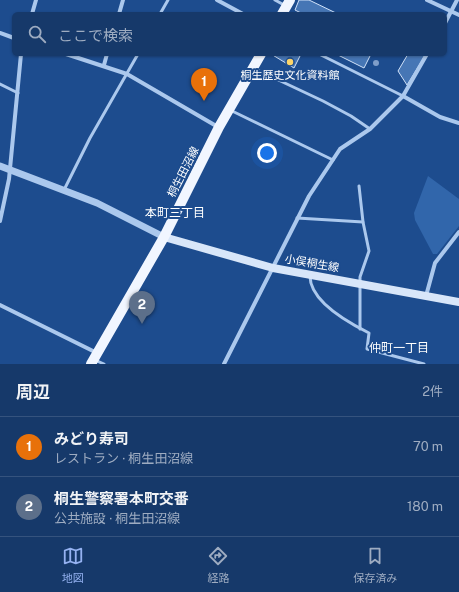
<!DOCTYPE html>
<html lang="ja">
<meta charset="utf-8">
<style>
body{margin:0;font-family:"Public Sans","Noto Sans JP",sans-serif;background:#234472;color:#f1f3f6}
.you{position:absolute;left:267px;top:153px;width:14px;height:14px;margin:-10px;border:3px solid #fff;border-radius:50%;background:#1a73e8;box-shadow:0 0 0 6px #1a73e833}
.badge{display:grid;place-items:center;width:26px;height:26px;border-radius:50%;background:#95b2f1;color:#fff;font-size:13px;font-weight:700}
.pin{position:absolute;translate:-50% -33px;filter:drop-shadow(0 1px 2px #0008)}
.pin::after{content:'';position:absolute;top:21px;width:14px;height:12px;background:inherit;clip-path:polygon(0 0,100% 0,50% 100%)}
.list{margin:0;padding:0;list-style:none}
h2{display:flex;justify-content:space-between;align-items:center;height:52px;margin:0;padding:0 16px;font-size:17px}
h2 small{font-size:13px;font-weight:400;color:#9eacc1}
.list li{display:grid;grid-template-columns:26px 1fr auto;gap:12px;align-items:center;box-sizing:border-box;height:60px;padding:0 16px;border-top:1px solid #35537e}
.list b{display:block;font-size:15px;white-space:nowrap}
.list p{margin:0;font-size:13px;white-space:nowrap;color:#9eacc1}
.list em{font-size:13px;font-style:normal;color:#9eacc1}
.icon{flex:none;width:22px;height:22px;fill:none;stroke:currentColor;stroke-width:2;stroke-linecap:round;stroke-linejoin:round}
.map{position:relative;flex:none;width:459px;height:364px;overflow:hidden}
.search{position:absolute;background:#16396a;box-shadow:0 1px 3px #0004;left:12px;right:12px;top:12px;height:44px;display:flex;align-items:center;gap:10px;box-sizing:border-box;padding:0 14px;border-radius:6px;color:#9eacc1;font-size:15px}
.sheet{height:172px;background:#16396a}
nav{display:flex;justify-content:space-around;align-items:center;box-sizing:border-box;height:56px;border-top:1px solid #35537e;background:#16396a;font-size:11px;color:#9eacc1}
nav a{display:grid;justify-items:center;gap:2px}
nav .on{color:#95b2f1}
.map>svg:first-child{display:block}
.green{fill:#3166ab}
.building{fill:#4676b5;stroke:#d1e2f9}
.lines{fill:none;stroke-linecap:round;stroke-linejoin:round}
.service{stroke:#abc8ed;stroke-width:3}
.minor{stroke:#abc8ed;stroke-width:4}
.tertiary{stroke:#abc8ed;stroke-width:7}
.secondary{stroke:#d8e6f9;stroke-width:8}
.primary{stroke:#f1f6ff;stroke-width:10}
.tree{fill:#809ec9}
.poi-dot{fill:#fcd56a;stroke:#1d4c8e;stroke-width:1.5}
.labels{text-anchor:middle;stroke-width:4;stroke-linejoin:round;paint-order:stroke}
.poi-label{font-size:11px;fill:#fff;stroke:#1d4c8e}
.street-label{font-size:11px;fill:#fff;stroke:#1d4c8e}
.neighbourhood-label{font-size:12px;fill:#fff;stroke:#1d4c8e}
</style>
<div class="map">
<svg width="459" height="364" viewBox="0 0 459 364">
<rect width="100%" height="100%" fill="#1d4c8e"/>
<!-- green -->
<polygon class="green" points="428,176 459,199 459,226 437,254 433,254 415,220 414,213"/>
<!-- building -->
<g class="building">
<polygon points="299,0 309,0 338,14 303,14 295,10"/>
<polygon points="271,54 297,54 300,56 294,68"/>
<polygon points="336,54 371,54 364,68"/>
<polygon points="408,54 426,54 407,85 398,71"/>
</g>
<g class="lines">
<!-- service -->
<g class="service">
<polyline points="275,0 284,5"/>
<polyline points="160,14 168,0"/>
<polyline points="319,54 403,96"/>
<polyline points="255,69 323,101 351,116 370,129"/>
<polyline points="0,84 18,93"/>
<polyline points="230,110 333,160"/>
<polyline points="359,186 363,222 369,251 360,277 360,329"/>
<polyline points="64,190 90,138 138,54"/>
<polyline points="297,218 363,222"/>
<path d="M310 275C309 301 349 323 369 333L367 349 424 364"/>
<polyline points="95,360 104,364"/>
</g>
<!-- minor -->
<g class="minor">
<polyline points="217,0 243,14"/>
<polyline points="427,0 459,15"/>
<polyline points="32,14 36,0"/>
<polyline points="119,14 123,0"/>
<polyline points="445,23 457,0"/>
<polyline points="0,33 14,38"/>
<polyline points="66,54 127,74 218,127"/>
<polyline points="104,65 107,54"/>
<polyline points="403,96 440,117 459,123"/>
<polyline points="0,221 9,179 21,54"/>
<polyline points="426,296 435,263 459,232"/>
<polyline points="0,305 97,353"/>
<polyline points="224,364 309,196 340,149 370,129 403,96 427,54"/>
</g>
<!-- tertiary -->
<polyline class="tertiary" points="0,166 97,203 164,237"/>
<!-- secondary -->
<polyline class="secondary" points="164,237 273,268 459,302"/>
<!-- primary -->
<g class="primary">
<polyline points="282,14 290,0"/>
<polyline points="91,364 164,237 219,127 261,54"/>
</g>
</g>
<!-- trees -->
<circle class="tree" cx="376" cy="63" r="3"/>
<!-- markers -->
<circle class="poi-dot" cx="290" cy="62" r="4"/>
<g class="labels">
<!-- poi labels -->
<g class="poi-label">
<text x="290" y="79">桐生歴史文化資料館</text>
</g>
<!-- street labels -->
<g class="street-label">
<text transform="translate(183 172) rotate(-63)" y="4">桐生田沼線</text>
<text transform="translate(312 263) rotate(10)" y="4">小俣桐生線</text>
</g>
<!-- neighbourhood labels -->
<g class="neighbourhood-label">
<text x="175" y="217">本町三丁目</text>
<text x="399" y="352">仲町一丁目</text>
</g>
</g>
</svg>
<div class="you"></div>
<div class="pin badge" style="left:204px;top:101px;background:#e8710a">1</div>
<div class="pin badge" style="left:142px;top:324px;background:#5c6f8a">2</div>
<div class="search"><svg class="icon" aria-label="search" viewBox="0 0 24 24"><circle cx="10" cy="10" r="6"/><path d="M15 15l6 6"/></svg>ここで検索</div>
</div>
<section class="sheet">
<h2>周辺<small>2件</small></h2>
<ul class="list">
<li><span class="badge" style="background:#e8710a">1</span><div><b>みどり寿司</b><p>レストラン · 桐生田沼線</p></div><em>70 m</em></li>
<li><span class="badge" style="background:#5c6f8a">2</span><div><b>桐生警察署本町交番</b><p>公共施設 · 桐生田沼線</p></div><em>180 m</em></li>
</ul>
</section>
<nav>
<a class="on"><svg class="icon" aria-label="map" viewBox="0 0 24 24"><path d="M3 6l6-2 6 2 6-2v14l-6 2-6-2-6 2zM9 4v14M15 6v14"/></svg>地図</a>
<a><svg class="icon" aria-label="directions" viewBox="0 0 24 24"><path d="M12 3l9 9-9 9-9-9zM9 14v-3h6M13 9l2 2-2 2"/></svg>経路</a>
<a><svg class="icon" aria-label="saved" viewBox="0 0 24 24"><path d="M7 4h10v16l-5-4-5 4z"/></svg>保存済み</a>
</nav>
